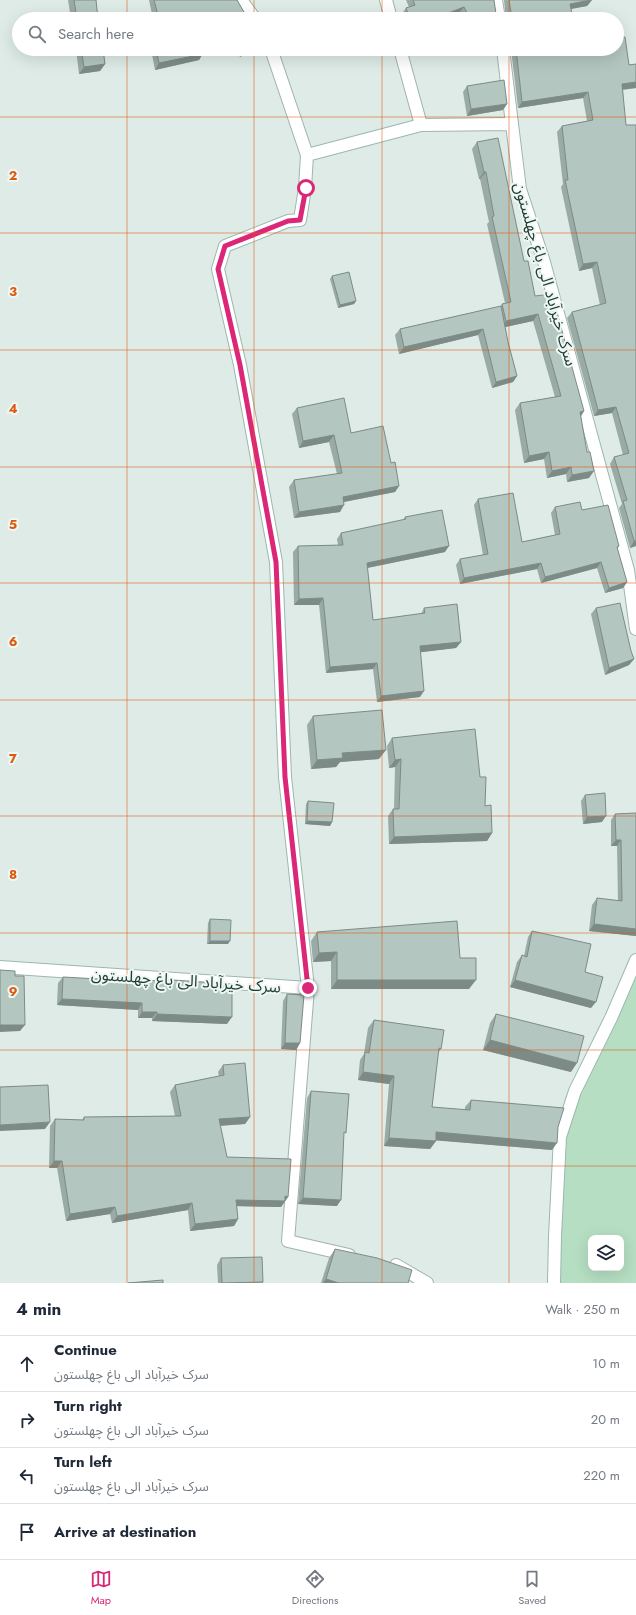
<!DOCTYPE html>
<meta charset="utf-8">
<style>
body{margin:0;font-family:Jost,"Noto Sans Arabic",sans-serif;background:#f6f6f7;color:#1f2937}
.controls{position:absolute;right:12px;bottom:12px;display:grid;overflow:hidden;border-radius:8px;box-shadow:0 4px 16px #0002}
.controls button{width:36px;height:36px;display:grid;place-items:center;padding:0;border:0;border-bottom:1px solid #e0e1e3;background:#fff;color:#1f2937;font:20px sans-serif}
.stop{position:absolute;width:12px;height:12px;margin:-9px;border:3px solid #db2777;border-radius:50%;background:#fff}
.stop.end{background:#db2777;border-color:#fff;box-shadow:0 1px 4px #0008}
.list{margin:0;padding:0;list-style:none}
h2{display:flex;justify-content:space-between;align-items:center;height:52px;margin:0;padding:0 16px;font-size:17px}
h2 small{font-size:13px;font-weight:400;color:#747a83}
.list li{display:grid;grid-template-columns:26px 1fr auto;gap:12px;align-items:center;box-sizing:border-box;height:56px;padding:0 16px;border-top:1px solid #e0e1e3}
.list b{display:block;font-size:15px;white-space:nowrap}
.list p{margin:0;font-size:13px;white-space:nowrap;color:#747a83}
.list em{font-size:13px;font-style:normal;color:#747a83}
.icon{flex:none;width:22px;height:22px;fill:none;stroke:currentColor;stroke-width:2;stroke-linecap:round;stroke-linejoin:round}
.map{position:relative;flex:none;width:636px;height:1283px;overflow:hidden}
.search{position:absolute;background:#fff;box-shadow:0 4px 16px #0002;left:12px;right:12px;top:12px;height:44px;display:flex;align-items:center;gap:10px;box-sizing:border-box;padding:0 14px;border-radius:22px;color:#747a83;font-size:15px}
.sheet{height:276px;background:#fff}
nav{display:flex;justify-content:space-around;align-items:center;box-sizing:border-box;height:56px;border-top:1px solid #e0e1e3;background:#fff;font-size:11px;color:#747a83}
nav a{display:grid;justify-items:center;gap:2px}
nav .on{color:#db2777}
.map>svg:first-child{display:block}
.green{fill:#b5dec2;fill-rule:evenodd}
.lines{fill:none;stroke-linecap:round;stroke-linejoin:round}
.street-casing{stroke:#a1b3ad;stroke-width:14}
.secondary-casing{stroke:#9cb7af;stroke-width:14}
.street{stroke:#fff;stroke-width:12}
.secondary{stroke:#fff;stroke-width:12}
.wall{fill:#9aaaa4}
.shaded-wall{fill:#7d8b86}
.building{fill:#b3c6bf;stroke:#7d8b86}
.route{stroke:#db2777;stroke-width:5}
.grid{fill:none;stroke:#de580e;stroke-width:1;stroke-opacity:0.55}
.labels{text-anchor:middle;stroke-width:4;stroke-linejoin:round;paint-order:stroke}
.street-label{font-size:16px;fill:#1e3c35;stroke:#eff7f3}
.grid-label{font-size:13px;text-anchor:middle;font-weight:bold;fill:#de580e;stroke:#eff7f3;stroke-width:4;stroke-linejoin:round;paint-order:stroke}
</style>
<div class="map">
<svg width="636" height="1283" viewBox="0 0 636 1283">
<rect width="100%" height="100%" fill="#deebe6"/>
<!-- green -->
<path class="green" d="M636 960V1283H554L560 1137ZM591 1238H621V1268H591Z"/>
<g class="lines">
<!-- street casing -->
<g class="street-casing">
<g id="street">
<polyline points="241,0 255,19"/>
<polyline points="386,0 391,19"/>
<polyline points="496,0 499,19"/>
<polyline points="271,49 307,155"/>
<polyline points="400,49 421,125"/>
<polyline points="503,49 512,124"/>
<polyline points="308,988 288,1241 349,1255"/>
<polyline points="396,1265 427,1283"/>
</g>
</g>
<!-- secondary casing -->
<g class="secondary-casing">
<g id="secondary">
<polyline points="0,967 308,988 285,777 276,562 240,365 218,269 225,246 288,221 300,220 305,188 307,155 421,125 512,124 520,189 544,262 628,570 636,629"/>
<polyline points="554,1283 555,1236 560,1137 575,1091 611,1018 636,960"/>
</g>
</g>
<!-- street -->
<use href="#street" class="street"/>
<!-- secondary -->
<use href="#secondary" class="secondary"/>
</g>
<!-- wall -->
<g class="wall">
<polygon points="68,0 96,0 98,19 71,19"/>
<polygon points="149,0 237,0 248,19 153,19"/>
<polygon points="406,0 494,0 496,14 500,19 462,19 459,13 445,19 403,19 401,15 406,8 409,7"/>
<polygon points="504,0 592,0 587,6 506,19"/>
<polygon points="76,49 103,49 105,64 100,71 79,74"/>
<polygon points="151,49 212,49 202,55 199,60 155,70"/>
<polygon points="236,49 253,49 240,57"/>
<polygon points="511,49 617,49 629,65 636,64 636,88 623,90 636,546 630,548 619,508 622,504 610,464 614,457 623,455 612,413 594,416 567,318 572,312 600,305 592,268 579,271 561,187 563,184 557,132 562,126 587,121 583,98 518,108"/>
<polygon points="467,86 507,104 503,110 467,116 463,92"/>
<polygon points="477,142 524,261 535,296 584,411 581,416 589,478 567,482 566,474 547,478 544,459 524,463 515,410 520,403 555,397 533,321 505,327 508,342 517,376 513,382 492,388 478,335 399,354 395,335 400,329 501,306 502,304 505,303 487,224 489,222 480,179 479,179 472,149"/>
<polygon points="332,276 356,301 354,304 338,308 330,279"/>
<polygon points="297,408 351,433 391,463 399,486 395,492 344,502 340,512 294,518 289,487 294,480 337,474 329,442 299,448 292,414"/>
<polygon points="478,499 522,542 555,535 551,513 555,507 582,510 619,546 617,549 627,582 623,588 605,593 597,568 541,583 537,569 460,584 456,565 460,559 483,555 474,505"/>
<polygon points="405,517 445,552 367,568 373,620 421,614 424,608 461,642 456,648 420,652 420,697 377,702 373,669 326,673 319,605 294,605 293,552 298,546 338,545 337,539 341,533 403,520"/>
<polygon points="596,608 631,651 634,659 629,665 605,675 591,614"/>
<polygon points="313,716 379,759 340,762 336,767 311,769 307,725"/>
<polygon points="392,738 480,777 485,806 492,833 487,841 389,844 388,816 393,809 394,809 395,767 389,768 387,746"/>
<polygon points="585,795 602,822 583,824 581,801"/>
<polygon points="308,801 332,822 330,826 305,824 306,804"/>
<polygon points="636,813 636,936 589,931 592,905 597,898 618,901 617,846 611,846 611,820 615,814"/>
<polygon points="210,919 228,944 207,944 208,923"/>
<polygon points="532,931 585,972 591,1008 510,987 517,962 522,955 524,956 528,937"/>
<polygon points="317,932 460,958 469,989 331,989 331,961 313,962 311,941"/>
<polygon points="63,977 227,1024 152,1021 152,1018 138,1018 138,1010 57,1005 58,983"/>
<polygon points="287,994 300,1043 296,1050 281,1049 283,1001"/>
<polygon points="496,1014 571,1072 483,1050 490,1023"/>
<polygon points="374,1020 441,1049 438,1053 432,1107 465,1110 465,1107 471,1100 552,1150 436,1140 436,1141 430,1149 384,1146 389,1084 358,1080 360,1060 364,1054 368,1028"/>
<polygon points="223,1065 250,1117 245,1124 220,1126 227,1157 288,1197 281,1207 237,1206 238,1219 234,1226 190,1231 188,1210 112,1223 110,1214 66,1221 57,1168 49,1168 50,1126 55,1119 82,1120 84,1117 175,1116 170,1092 175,1085 219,1076 218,1072"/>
<polygon points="311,1091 337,1206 298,1204 307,1098"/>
<polygon points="335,1249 408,1283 321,1283 329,1258"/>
<polygon points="221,1258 263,1282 263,1283 218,1283 217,1265"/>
</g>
<!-- shaded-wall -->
<g class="shaded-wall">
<polygon points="592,0 587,6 566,10 570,4"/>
<polygon points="464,7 459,13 445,19 433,19"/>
<polygon points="206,49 212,49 202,55 199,60 155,70 159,63 202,51"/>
<polygon points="247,49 253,49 240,57 245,50"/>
<polygon points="105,64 100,71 79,74 84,67"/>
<polygon points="636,82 636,88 617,90 622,84"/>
<polygon points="588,92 583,98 518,108 522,102"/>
<polygon points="507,104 503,110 467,116 471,109"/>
<polygon points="484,172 486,172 480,179 479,179"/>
<polygon points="597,262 592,268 579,271 583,264"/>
<polygon points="356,301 354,304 338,308 340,305"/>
<polygon points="538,314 533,321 501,328 506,321"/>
<polygon points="483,329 478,335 399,354 404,347"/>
<polygon points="517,376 513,382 492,388 496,382"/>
<polygon points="616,407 612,413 594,416 598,410"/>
<polygon points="584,411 579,419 580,412"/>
<polygon points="334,435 329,442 299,448 303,441"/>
<polygon points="549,452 544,459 524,463 529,456"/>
<polygon points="571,467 566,474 547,478 552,471"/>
<polygon points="594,471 589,478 567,482 572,475"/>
<polygon points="399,486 395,492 338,503 343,497"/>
<polygon points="344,505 340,512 294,518 299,512"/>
<polygon points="634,541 636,541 636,546 630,548"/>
<polygon points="449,546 445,552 362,569 367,563"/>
<polygon points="601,562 597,568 541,583 545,577"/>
<polygon points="541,563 537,569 460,584 464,578"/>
<polygon points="627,582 623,588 605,593 609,588"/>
<polygon points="323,598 319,605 294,605 299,599"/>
<polygon points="461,642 456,648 415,653 420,646"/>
<polygon points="634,659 629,665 605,675 609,668"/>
<polygon points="377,663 373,669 326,673 330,667"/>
<polygon points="424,691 420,697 377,702 381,696"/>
<polygon points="386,750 379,759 340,762 336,767 311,769 317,760 342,753"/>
<polygon points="401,759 395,767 389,768 395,760"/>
<polygon points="606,816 602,822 583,824 587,817"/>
<polygon points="307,821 332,822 330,826 305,824"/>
<polygon points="492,833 487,841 389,844 394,837"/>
<polygon points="616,840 621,840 617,846 611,846"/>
<polygon points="594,924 636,929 636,936 589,931"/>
<polygon points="210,941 230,941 228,944 207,944"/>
<polygon points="337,952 331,961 313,962 319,953"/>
<polygon points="337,980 476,980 469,989 331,989"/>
<polygon points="515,980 596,1002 591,1008 510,987"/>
<polygon points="62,999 142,1003 138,1010 57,1005"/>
<polygon points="142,1012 157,1012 152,1018 138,1018"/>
<polygon points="157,1014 232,1017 227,1024 152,1021"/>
<polygon points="0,1025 25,1025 20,1031 0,1032"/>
<polygon points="490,1040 577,1063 571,1072 483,1050"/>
<polygon points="285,1043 300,1043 296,1050 281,1049"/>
<polygon points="363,1072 394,1076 389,1084 358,1080"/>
<polygon points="250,1117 245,1124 214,1126 219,1119"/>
<polygon points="50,1122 45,1129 0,1131 0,1125"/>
<polygon points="436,1132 557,1143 552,1150 431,1140"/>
<polygon points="389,1138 436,1141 430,1149 384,1146"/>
<polygon points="54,1161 62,1161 57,1168 49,1168"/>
<polygon points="285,1196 288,1197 281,1207 231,1206 236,1200"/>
<polygon points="303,1198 341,1200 337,1206 298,1204"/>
<polygon points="192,1203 188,1210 112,1223 117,1216"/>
<polygon points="115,1207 110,1214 66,1221 70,1214"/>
<polygon points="238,1219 234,1226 190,1231 195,1224"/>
<polygon points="326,1279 339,1283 323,1283"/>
</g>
<!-- building -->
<g class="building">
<polygon points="74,0 96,0 98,19 77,19"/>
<polygon points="154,0 237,0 248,19 159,19"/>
<polygon points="413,0 494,0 496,14 500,19 470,19 464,7 433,19 410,19 406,8 415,5"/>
<polygon points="509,0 591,0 570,4 573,19 503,19 508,19 511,12"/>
<polygon points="625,37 629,65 636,64 636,82 622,84 626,125 636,125 636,541 634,541 623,501 627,500 614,457 629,453 616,407 598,410 572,312 606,303 597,262 583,264 565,180 568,180 562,126 593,120 588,92 522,102 516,49 617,49 617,38"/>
<polygon points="81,49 103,49 105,64 84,67"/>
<polygon points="156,49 206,49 202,51 203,54 159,63"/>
<polygon points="504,80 507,104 471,109 467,86"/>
<polygon points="498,138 524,261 528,261 535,296 552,294 584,411 580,412 587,452 590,452 594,471 572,475 571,467 552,471 549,452 529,456 520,403 561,396 538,314 506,321 502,304 511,302 492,217 494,216 486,172 484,172 477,142"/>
<polygon points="349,272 356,301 340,305 332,276"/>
<polygon points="501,306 508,342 517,376 496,382 483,329 404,347 400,329"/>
<polygon points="344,398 351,433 383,426 391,463 395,462 399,486 343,497 344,505 299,512 294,480 342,473 334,435 303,441 297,408"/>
<polygon points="513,493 522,542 560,534 555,507 580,502 582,510 608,505 619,546 617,547 627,582 609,588 601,562 545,577 541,563 464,578 460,559 488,554 478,499"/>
<polygon points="442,510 449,546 367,563 373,620 425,613 424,608 457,604 461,642 420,646 424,691 381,696 377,663 330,667 323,598 299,599 298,546 343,545 341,533 406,519 405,517"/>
<polygon points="620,603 631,651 634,659 609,668 596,608"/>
<polygon points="382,710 386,750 342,753 343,758 317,760 313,716"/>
<polygon points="475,729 480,777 486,777 485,806 491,805 492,833 394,837 393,809 399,809 401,759 395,760 392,738"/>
<polygon points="605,793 606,816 587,817 585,795"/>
<polygon points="308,801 334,803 332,822 307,821"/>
<polygon points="636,813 636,929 594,924 597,898 622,901 621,840 616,840 615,814"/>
<polygon points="210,919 231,920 230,941 210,941"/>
<polygon points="457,921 460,958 476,958 476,980 337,980 337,952 319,953 317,932"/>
<polygon points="532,931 591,944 585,972 603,977 596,1002 515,980 522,955 527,957"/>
<polygon points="0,970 15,971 15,976 24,976 25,1025 0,1025"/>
<polygon points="63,977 134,981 173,980 232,984 232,1017 157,1014 157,1012 142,1012 142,1003 62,999"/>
<polygon points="287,994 304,995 300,1043 285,1043"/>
<polygon points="496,1014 584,1036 577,1063 490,1040"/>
<polygon points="374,1020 444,1030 441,1049 439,1048 432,1107 470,1110 471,1100 564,1108 558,1127 557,1143 436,1132 436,1141 389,1138 394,1076 363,1072 365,1052 369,1053"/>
<polygon points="245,1063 250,1117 219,1119 227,1157 291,1159 288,1197 285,1196 285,1201 236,1200 238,1219 195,1224 192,1203 117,1216 115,1207 70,1214 62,1161 54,1161 55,1119 84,1120 84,1117 181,1116 175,1085 224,1075 223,1065"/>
<polygon points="48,1085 50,1122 0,1125 0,1087"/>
<polygon points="311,1091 349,1094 346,1133 344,1132 341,1200 303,1198"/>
<polygon points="335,1249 377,1258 412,1270 408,1283 339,1283 326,1279"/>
<polygon points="262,1257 263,1282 222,1283 221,1258"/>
<polygon points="163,1280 163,1283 128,1283"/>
</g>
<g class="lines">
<!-- route -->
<polyline class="route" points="306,188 300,220 288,221 225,246 218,269 240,365 276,562 285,777 308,988"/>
</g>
<!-- grid -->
<path class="grid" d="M127 0V19M254 0V19M382 0V19M509 0V19M127 49V1283M254 49V1283M382 49V1283M509 49V1283M0 117H636M0 233H636M0 350H636M0 467H636M0 583H636M0 700H636M0 816H636M0 933H636M0 1050H636M0 1166H636"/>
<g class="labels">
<!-- street labels -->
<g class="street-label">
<text transform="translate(546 274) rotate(74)" y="6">سرک خیرآباد الی باغ چهلستون</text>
<text transform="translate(186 980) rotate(4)" y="6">سرک خیرآباد الی باغ چهلستون</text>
</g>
</g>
<g class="grid-label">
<text x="13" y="180">2</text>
<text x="13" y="296">3</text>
<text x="13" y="413">4</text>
<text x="13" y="529">5</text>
<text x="13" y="646">6</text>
<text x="13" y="763">7</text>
<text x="13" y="879">8</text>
<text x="13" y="996">9</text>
</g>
</svg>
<div class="controls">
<button><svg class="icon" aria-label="layers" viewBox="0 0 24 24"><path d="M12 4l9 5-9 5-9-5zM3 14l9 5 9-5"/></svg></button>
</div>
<div class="stop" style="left:306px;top:188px"></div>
<div class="stop end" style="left:308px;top:988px"></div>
<div class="search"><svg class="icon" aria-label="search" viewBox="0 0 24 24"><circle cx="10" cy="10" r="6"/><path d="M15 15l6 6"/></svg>Search here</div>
</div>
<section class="sheet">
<h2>4 min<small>Walk · 250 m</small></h2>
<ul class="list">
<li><svg class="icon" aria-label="ahead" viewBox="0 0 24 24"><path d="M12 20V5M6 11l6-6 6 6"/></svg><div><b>Continue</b><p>سرک خیرآباد الی باغ چهلستون</p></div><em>10 m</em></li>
<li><svg class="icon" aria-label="right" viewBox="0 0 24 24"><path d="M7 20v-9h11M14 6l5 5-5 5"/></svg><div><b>Turn right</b><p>سرک خیرآباد الی باغ چهلستون</p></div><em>20 m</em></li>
<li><svg class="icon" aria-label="left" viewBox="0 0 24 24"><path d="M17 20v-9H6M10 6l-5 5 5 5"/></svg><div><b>Turn left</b><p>سرک خیرآباد الی باغ چهلستون</p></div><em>220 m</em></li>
<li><svg class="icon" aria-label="arrive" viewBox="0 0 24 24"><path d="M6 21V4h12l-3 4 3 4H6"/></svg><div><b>Arrive at destination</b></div></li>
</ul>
</section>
<nav>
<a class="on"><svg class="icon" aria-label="map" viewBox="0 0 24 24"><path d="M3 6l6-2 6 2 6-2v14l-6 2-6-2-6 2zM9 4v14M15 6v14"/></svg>Map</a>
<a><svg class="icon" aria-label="directions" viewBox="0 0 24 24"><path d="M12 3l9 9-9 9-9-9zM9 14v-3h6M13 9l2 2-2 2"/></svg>Directions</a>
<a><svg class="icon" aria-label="saved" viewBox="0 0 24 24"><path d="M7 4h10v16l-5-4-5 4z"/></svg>Saved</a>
</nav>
